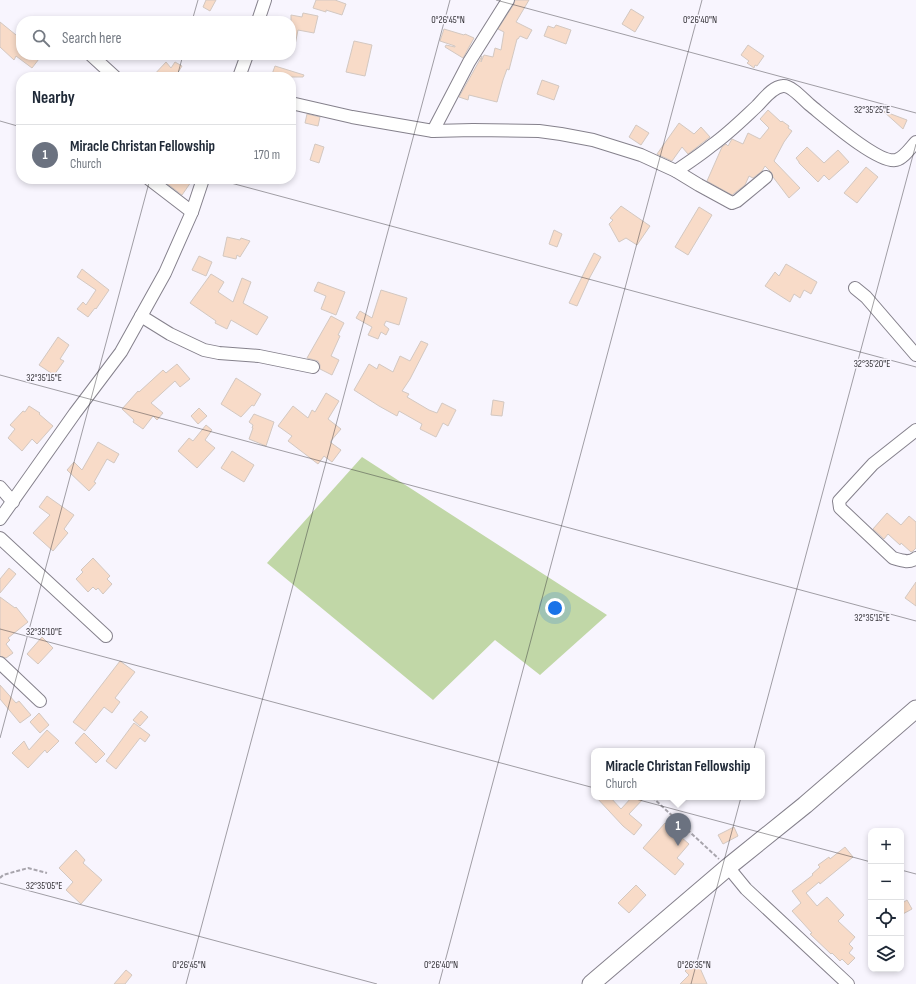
<!DOCTYPE html>
<meta charset="utf-8">
<style>
body{margin:0;font-family:"Sofia Sans Condensed",sans-serif;background:#f6f6f7;color:#1f2937}
.controls{position:absolute;right:12px;bottom:12px;display:grid;overflow:hidden;border-radius:8px;box-shadow:0 2px 6px #0003}
.controls button{width:36px;height:36px;display:grid;place-items:center;padding:0;border:0;border-bottom:1px solid #e0e1e3;background:#fff;color:#1f2937;font:20px sans-serif}
.you{position:absolute;left:555px;top:608px;width:14px;height:14px;margin:-10px;border:3px solid #fff;border-radius:50%;background:#1a73e8;box-shadow:0 0 0 6px #1a73e833}
.badge{display:grid;place-items:center;width:26px;height:26px;border-radius:50%;background:#0f766e;color:#fff;font-size:13px;font-weight:700}
.pin{position:absolute;translate:-50% -33px;filter:drop-shadow(0 1px 2px #0008)}
.pin::after{content:'';position:absolute;top:21px;width:14px;height:12px;background:inherit;clip-path:polygon(0 0,100% 0,50% 100%)}
.popup{position:absolute;left:591px;top:748px;width:174px;height:52px;box-sizing:border-box;display:grid;place-content:center;border-radius:8px;background:#fff;filter:drop-shadow(0 1px 3px #0005);font-size:13px;white-space:nowrap;color:#747a83}
.popup b{font-size:15px;color:#1f2937}
.popup::after{content:'';position:absolute;left:50%;top:100%;margin-left:-8px;border:8px solid transparent;border-top-color:#fff}
.list{margin:0;padding:0;list-style:none}
h2{display:flex;justify-content:space-between;align-items:center;height:52px;margin:0;padding:0 16px;font-size:17px}
h2 small{font-size:13px;font-weight:400;color:#747a83}
.list li{display:grid;grid-template-columns:26px 1fr auto;gap:12px;align-items:center;box-sizing:border-box;height:60px;padding:0 16px;border-top:1px solid #e0e1e3}
.list b{display:block;font-size:15px;white-space:nowrap}
.list p{margin:0;font-size:13px;white-space:nowrap;color:#747a83}
.list em{font-size:13px;font-style:normal;color:#747a83}
.icon{flex:none;width:22px;height:22px;fill:none;stroke:currentColor;stroke-width:2;stroke-linecap:round;stroke-linejoin:round}
.map{position:relative;flex:none;width:916px;height:984px;overflow:hidden}
.search{position:absolute;background:#fff;box-shadow:0 2px 6px #0003;left:16px;top:16px;width:280px;height:44px;display:flex;align-items:center;gap:10px;box-sizing:border-box;padding:0 14px;border-radius:16px;color:#747a83;font-size:15px}
.panel{position:absolute;background:#fff;box-shadow:0 2px 6px #0003;left:16px;top:72px;width:280px;height:112px;border-radius:16px}
.map>svg:first-child{display:block}
.green{fill:#c1d7a7}
.building{fill:#f8dbc8;stroke:#d3c8c1}
.lines{fill:none;stroke-linecap:round;stroke-linejoin:round}
.street-casing{stroke:#85818c;stroke-width:14}
.secondary-casing{stroke:#85818c;stroke-width:19}
.path{stroke:#a8a5ad;stroke-width:2;stroke-dasharray:4 2;stroke-linecap:butt}
.street{stroke:#fff;stroke-width:12}
.secondary{stroke:#fff;stroke-width:17}
.ticks{fill:none;stroke:#353338;stroke-width:1;stroke-opacity:0.45}
.ticks-label{font-size:10px;text-anchor:middle;fill:#353338;stroke:#f8f5fe;stroke-width:3;stroke-linejoin:round;paint-order:stroke}
</style>
<div class="map">
<svg width="916" height="984" viewBox="0 0 916 984">
<rect width="100%" height="100%" fill="#f8f5fe"/>
<!-- green -->
<polygon class="green" points="362,457 607,615 540,675 495,640 433,700 267,563"/>
<!-- building -->
<g class="building">
<polygon points="206,0 216,0 210,11 203,7"/>
<polygon points="316,0 335,0 346,4 342,15 326,10 326,12 313,8"/>
<polygon points="515,0 529,0 516,22 532,30 527,39 520,36 518,39 517,39 509,70 507,69 503,80 497,102 469,95 468,100 459,97 482,56 481,62 484,55 493,57 495,48 501,50 504,32 498,29 514,4"/>
<polygon points="631,9 644,17 635,32 622,24"/>
<polygon points="303,13 318,16 314,33 298,30 295,45 291,44 291,15 302,17"/>
<polygon points="0,22 21,39 21,55 42,55 32,68 16,56 14,60 0,47"/>
<polygon points="556,25 571,30 566,44 544,36 548,26 554,28"/>
<polygon points="444,29 464,35 465,34 474,38 463,58 445,47 446,45 455,47 455,46 440,41"/>
<polygon points="354,41 372,45 365,76 346,72"/>
<polygon points="748,45 764,56 757,66 755,65 754,68 747,63 749,61 741,55"/>
<polygon points="166,62 171,68 175,62 182,66 177,74 181,77 152,77"/>
<polygon points="275,66 304,75 303,77 271,77"/>
<polygon points="542,80 559,86 554,100 537,94"/>
<polygon points="768,110 781,122 782,121 789,126 788,128 792,131 784,142 774,161 800,188 789,198 773,177 772,173 765,166 762,171 753,178 749,176 745,185 732,195 707,181 722,147 726,144 728,146 732,139 743,144 748,133 760,139 769,128 760,119"/>
<polygon points="883,111 907,120 903,129"/>
<polygon points="307,114 320,117 318,126 305,123"/>
<polygon points="679,123 694,134 701,127 710,137 688,154 682,147 672,161 657,154"/>
<polygon points="636,125 649,133 641,145 629,137"/>
<polygon points="315,144 324,147 319,163 310,160"/>
<polygon points="807,147 824,163 838,150 849,162 829,180 824,175 818,182 799,163 799,162 796,158"/>
<polygon points="866,167 878,177 857,203 844,193"/>
<polygon points="161,179 173,179 178,184 181,179 186,179 191,182 182,195"/>
<polygon points="621,206 650,226 637,245 626,238 619,242 609,224 613,220 610,218"/>
<polygon points="699,207 712,215 688,255 675,247"/>
<polygon points="554,230 562,234 557,247 549,244"/>
<polygon points="227,237 240,240 241,238 250,241 240,257 237,255 236,259 223,256"/>
<polygon points="594,253 601,257 590,277 577,306 569,303"/>
<polygon points="199,256 212,262 206,276 192,270"/>
<polygon points="786,264 817,282 811,294 804,290 800,298 794,294 790,302 765,286 775,272 779,276"/>
<polygon points="82,269 109,290 96,309 95,308 88,317 77,309 83,302 86,305 96,290 77,277"/>
<polygon points="211,274 224,282 218,292 233,302 242,278 251,282 243,303 268,317 257,335 231,320 227,329 215,323 216,321 190,303"/>
<polygon points="318,282 345,292 336,315 321,309 326,296 314,291"/>
<polygon points="381,290 407,298 399,325 386,321 384,325 389,329 386,335 381,332 378,339 368,335 372,327 356,318 360,311 372,318"/>
<polygon points="331,316 344,323 338,335 340,336 331,356 339,360 332,375 320,369 320,365 318,361 307,358"/>
<polygon points="58,337 69,345 60,359 64,361 54,375 39,365"/>
<polygon points="421,341 428,344 410,379 402,391 409,394 407,397 429,410 437,413 442,403 456,410 448,426 443,423 436,437 420,429 422,424 399,411 397,416 379,406 354,390 369,364 377,369 379,364 393,372 400,356 410,361"/>
<polygon points="177,364 190,379 180,387 175,381 151,403 163,413 157,420 153,416 143,429 133,422 134,420 122,409 138,391 139,392 163,370 166,373"/>
<polygon points="236,378 261,394 254,406 252,405 241,417 221,404"/>
<polygon points="326,393 339,401 328,419 341,429 330,442 341,450 332,462 324,456 318,464 288,441 292,436 278,426 293,406 308,418 312,410 315,412"/>
<polygon points="493,400 504,402 502,416 491,415"/>
<polygon points="29,406 40,413 39,414 53,426 37,444 32,439 22,451 8,438 15,429 10,425 23,411 25,412"/>
<polygon points="199,408 207,416 198,424 191,416"/>
<polygon points="254,414 274,422 266,446 249,439 253,428 252,428 253,425 249,422"/>
<polygon points="206,425 212,430 205,440 215,448 197,468 178,451 189,438 193,441"/>
<polygon points="98,442 119,454 114,463 107,459 94,482 96,483 89,491 67,470 74,462 82,470"/>
<polygon points="232,451 254,465 244,482 221,468"/>
<polygon points="47,496 74,515 64,529 68,533 53,551 33,533 50,515 39,507"/>
<polygon points="887,513 901,525 909,516 916,522 916,548 913,551 911,552 901,543 900,545 888,534 884,539 873,529"/>
<polygon points="93,558 110,576 107,579 112,584 103,594 98,588 96,590 93,587 88,592 76,579 83,572 81,570"/>
<polygon points="9,568 16,574 0,593 0,579"/>
<polygon points="916,582 916,606 905,598"/>
<polygon points="0,597 15,608 16,607 28,622 8,638 10,640 6,644 13,653 6,658 0,656"/>
<polygon points="42,637 53,648 38,664 27,654"/>
<polygon points="120,661 135,672 115,698 120,702 112,713 104,707 85,731 73,722"/>
<polygon points="0,685 16,703 19,701 31,715 20,723 0,699"/>
<polygon points="141,711 148,717 140,726 133,720"/>
<polygon points="39,713 49,725 40,733 30,722"/>
<polygon points="134,723 150,735 145,742 140,738 116,769 106,761"/>
<polygon points="47,730 59,741 47,753 45,750 28,768 12,753 24,741 29,750"/>
<polygon points="84,733 105,754 96,763 75,743"/>
<polygon points="596,797 610,797 621,809 632,797 645,797 629,814 642,825 634,835 623,826"/>
<polygon points="665,823 689,844 677,858 684,864 675,875 643,848"/>
<polygon points="734,827 738,836 723,844 718,835"/>
<polygon points="845,847 853,857 820,884 819,882 806,893 817,906 827,897 844,915 838,921 855,937 849,944 853,948 849,953 855,958 848,965 842,959 840,961 832,953 831,954 810,934 812,933 792,911 801,903 792,891 813,875 812,874 820,867 818,865 829,857 830,859"/>
<polygon points="76,850 85,860 83,863 102,880 81,904 66,890 73,882 59,868"/>
<polygon points="636,885 646,895 629,913 618,903"/>
<polygon points="907,900 912,909 901,915 901,904"/>
<polygon points="695,962 700,968 707,984 680,984 689,975 685,971"/>
<polygon points="126,970 132,975 125,984 114,984"/>
</g>
<g class="lines">
<!-- street casing -->
<g class="street-casing">
<g id="street">
<polyline points="258,21 265,0"/>
<polyline points="91,55 115,77"/>
<polyline points="239,77 247,55"/>
<path d="M291 103 352 117 433 131 473 130 539 131 561 134 593 140 641 155 676 171C688 163 700 155 711 146 728 134 742 120 757 106 764 99 772 87 783 86 791 85 804 100 810 105 825 117 878 164 896 160 904 158 911 147 916 142"/>
<polyline points="433,131 469,62 508,0"/>
<polyline points="676,171 699,185 732,203 737,201 766,177"/>
<polyline points="149,179 192,212"/>
<polyline points="855,288 866,297 916,355"/>
<polyline points="141,316 170,334 204,350 219,353 259,356 313,367"/>
<path d="M916 430 873 464 839 501 840 508 893 558C900 560 909 564 916 558"/>
<polyline points="0,487 13,502"/>
<polyline points="0,519 75,413 121,352 165,273 192,212 203,179"/>
<polyline points="0,538 106,636"/>
<polyline points="0,663 40,701"/>
<polyline points="728,867 746,889 848,984"/>
</g>
</g>
<!-- secondary casing -->
<g class="secondary-casing">
<polyline id="secondary" points="591,984 728,867 805,805 916,709"/>
</g>
<!-- path -->
<g class="path">
<polyline points="652,797 719,859"/>
<polyline points="0,878 3,875 28,868 47,873"/>
</g>
<!-- street -->
<use href="#street" class="street"/>
<!-- secondary -->
<use href="#secondary" class="secondary"/>
</g>
<!-- ticks -->
<path class="ticks" d="M496 0 916 113M192 21 198 0M177 77 183 55M0 121 21 127M216 179 916 367M0 375 916 621M0 629 871 862M0 738 150 179M901 870 916 874M0 883 377 984M186 984 450 0M439 984 702 0M691 984 916 144"/>
<g class="ticks-label">
<text x="448" y="23">0°26'45"N</text>
<text x="700" y="23">0°26'40"N</text>
<text x="872" y="113">32°35'25"E</text>
<text x="872" y="367">32°35'20"E</text>
<text x="44" y="381">32°35'15"E</text>
<text x="872" y="621">32°35'15"E</text>
<text x="44" y="635">32°35'10"E</text>
<text x="44" y="889">32°35'05"E</text>
<text x="189" y="968">0°26'45"N</text>
<text x="441" y="968">0°26'40"N</text>
<text x="694" y="968">0°26'35"N</text>
</g>
</svg>
<div class="controls">
<button>+</button>
<button>−</button>
<button><svg class="icon" aria-label="locate" viewBox="0 0 24 24"><circle cx="12" cy="12" r="6"/><path d="M12 2v4M12 18v4M2 12h4M18 12h4"/></svg></button>
<button><svg class="icon" aria-label="layers" viewBox="0 0 24 24"><path d="M12 4l9 5-9 5-9-5zM3 14l9 5 9-5"/></svg></button>
</div>
<div class="you"></div>
<div class="pin badge" style="left:678px;top:846px;background:#6b7280">1</div>
<div class="popup"><b>Miracle Christan Fellowship</b>Church</div>
<div class="search"><svg class="icon" aria-label="search" viewBox="0 0 24 24"><circle cx="10" cy="10" r="6"/><path d="M15 15l6 6"/></svg>Search here</div>
<section class="panel">
<h2>Nearby<small></small></h2>
<ul class="list">
<li><span class="badge" style="background:#6b7280">1</span><div><b>Miracle Christan Fellowship</b><p>Church</p></div><em>170 m</em></li>
</ul>
</section>
</div>
